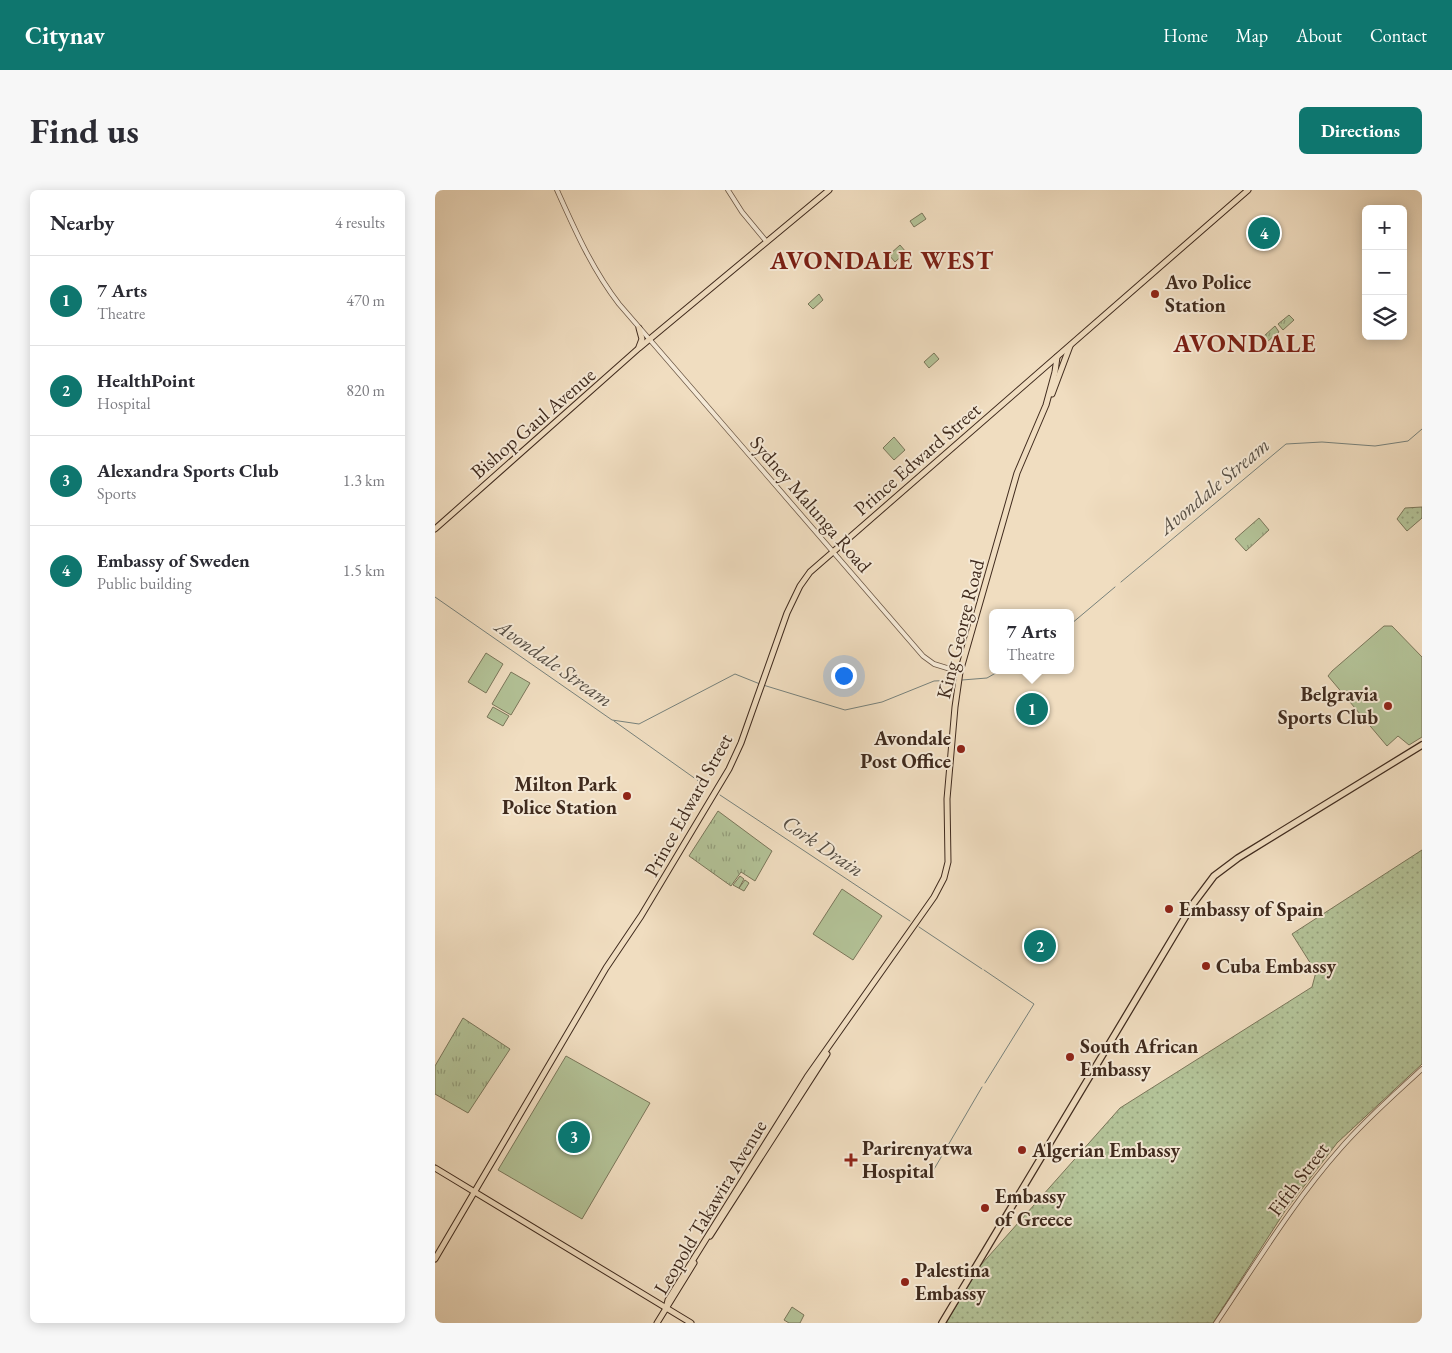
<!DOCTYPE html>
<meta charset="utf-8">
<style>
body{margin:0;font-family:"EB Garamond",serif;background:#f7f7f7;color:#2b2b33}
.controls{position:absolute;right:15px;top:15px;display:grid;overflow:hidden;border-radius:8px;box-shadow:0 2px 12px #0003}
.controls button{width:45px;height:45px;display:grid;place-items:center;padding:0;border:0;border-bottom:1px solid #e1e1e2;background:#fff;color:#2b2b33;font:25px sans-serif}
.you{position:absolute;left:408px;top:485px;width:18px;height:18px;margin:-12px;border:4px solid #fff;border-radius:50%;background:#1a73e8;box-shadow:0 0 0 8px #1a73e833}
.badge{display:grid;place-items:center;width:32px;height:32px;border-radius:50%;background:#0f766e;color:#fff;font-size:16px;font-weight:700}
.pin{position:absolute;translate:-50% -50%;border:2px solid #fff;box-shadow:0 1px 5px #0006}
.popup{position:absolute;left:554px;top:419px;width:85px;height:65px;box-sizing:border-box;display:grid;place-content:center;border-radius:8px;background:#fff;filter:drop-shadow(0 1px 4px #0005);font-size:16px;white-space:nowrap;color:#7c7c81}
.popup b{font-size:19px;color:#2b2b33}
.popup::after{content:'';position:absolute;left:50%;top:100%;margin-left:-10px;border:10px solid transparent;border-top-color:#fff}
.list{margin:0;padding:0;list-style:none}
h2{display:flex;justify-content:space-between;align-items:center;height:65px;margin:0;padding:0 20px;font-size:21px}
h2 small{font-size:16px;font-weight:400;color:#7c7c81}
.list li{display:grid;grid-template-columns:32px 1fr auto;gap:15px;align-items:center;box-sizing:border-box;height:90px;padding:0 20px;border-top:1px solid #e1e1e2}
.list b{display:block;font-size:19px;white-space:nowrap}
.list p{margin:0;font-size:16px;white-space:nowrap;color:#7c7c81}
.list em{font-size:16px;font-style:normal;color:#7c7c81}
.icon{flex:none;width:28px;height:28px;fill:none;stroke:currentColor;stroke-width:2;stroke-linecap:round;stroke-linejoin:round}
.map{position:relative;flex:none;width:987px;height:1133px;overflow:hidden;border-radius:8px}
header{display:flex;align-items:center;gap:30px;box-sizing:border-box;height:70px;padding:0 25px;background:#0f766e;color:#fff}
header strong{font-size:24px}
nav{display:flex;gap:28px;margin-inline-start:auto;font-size:18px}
.intro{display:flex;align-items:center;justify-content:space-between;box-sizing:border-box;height:120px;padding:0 30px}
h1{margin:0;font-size:35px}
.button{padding:12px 22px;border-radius:8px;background:#0f766e;color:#fff;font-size:18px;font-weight:700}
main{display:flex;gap:30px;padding:0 30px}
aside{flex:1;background:#fff;border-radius:8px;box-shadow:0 2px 12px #0003}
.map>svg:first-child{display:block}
.grass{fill:url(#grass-dots);stroke:#7a765a}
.park{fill:url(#park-tufts);stroke:#7a765a}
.pitch{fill:#b3c297;stroke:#7a765a}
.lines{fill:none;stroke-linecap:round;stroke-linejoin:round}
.stream{stroke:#77817b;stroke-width:1}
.minor-casing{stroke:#6c5846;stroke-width:5.5}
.major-casing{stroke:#402b1e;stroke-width:7}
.highway-casing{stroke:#402b1e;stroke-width:8}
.minor{stroke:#f5e9d6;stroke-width:4}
.major{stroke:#f0ddc0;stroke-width:5}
.highway{stroke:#f0ddc0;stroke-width:5.5}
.poi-dot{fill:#8f2418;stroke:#f5e9d6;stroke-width:2}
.labels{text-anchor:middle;stroke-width:4;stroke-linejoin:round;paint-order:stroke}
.poi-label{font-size:20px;font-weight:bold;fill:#402b1e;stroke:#f5e9d6;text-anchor:start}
.street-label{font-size:20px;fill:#402b1e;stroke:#f5e9d6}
.water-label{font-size:21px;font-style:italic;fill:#574f45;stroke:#f5e9d6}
.district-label{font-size:25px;font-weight:bold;letter-spacing:1px;fill:#7a1f14;stroke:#f5e9d6}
</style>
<header>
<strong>Citynav</strong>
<nav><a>Home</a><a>Map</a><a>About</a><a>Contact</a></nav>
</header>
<div class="intro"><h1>Find us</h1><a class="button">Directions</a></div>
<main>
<aside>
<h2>Nearby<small>4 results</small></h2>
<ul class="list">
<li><span class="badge">1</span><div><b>7 Arts</b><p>Theatre</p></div><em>470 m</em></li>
<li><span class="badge">2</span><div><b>HealthPoint</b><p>Hospital</p></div><em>820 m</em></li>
<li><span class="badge">3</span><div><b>Alexandra Sports Club</b><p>Sports</p></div><em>1.3 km</em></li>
<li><span class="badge">4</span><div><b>Embassy of Sweden</b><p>Public building</p></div><em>1.5 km</em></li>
</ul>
</aside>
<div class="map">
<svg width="987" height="1133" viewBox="0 0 987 1133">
<defs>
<pattern id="grass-dots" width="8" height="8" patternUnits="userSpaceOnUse" patternTransform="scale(1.25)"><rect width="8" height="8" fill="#b3c297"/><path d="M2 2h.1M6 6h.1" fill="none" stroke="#939e7b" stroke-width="1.8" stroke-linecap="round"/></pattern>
<pattern id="park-tufts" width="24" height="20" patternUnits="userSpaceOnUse" patternTransform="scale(1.25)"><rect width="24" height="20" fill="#b3c297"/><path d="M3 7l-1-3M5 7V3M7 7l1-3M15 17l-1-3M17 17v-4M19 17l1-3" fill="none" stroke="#939e7b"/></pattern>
</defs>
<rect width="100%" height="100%" fill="#f0ddc0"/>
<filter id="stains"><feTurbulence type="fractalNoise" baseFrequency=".004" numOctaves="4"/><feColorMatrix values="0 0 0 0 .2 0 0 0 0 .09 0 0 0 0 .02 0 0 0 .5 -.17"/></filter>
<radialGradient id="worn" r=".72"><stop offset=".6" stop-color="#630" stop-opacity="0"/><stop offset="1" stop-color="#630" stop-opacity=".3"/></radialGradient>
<!-- grass -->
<g class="grass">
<polygon points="987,317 987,328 972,341 962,329 970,318"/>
<polygon points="987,660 987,874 902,953 850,1021 778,1133 511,1133 545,1076 685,918 877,797 881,782 857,744"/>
</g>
<!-- park -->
<g class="park">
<polygon points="854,125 859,130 848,140 843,134"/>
<polygon points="840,136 844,142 833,151 829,146"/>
<polygon points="824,328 834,340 811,361 800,349"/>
<polygon points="283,621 337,661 320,691 306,682 296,696 254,666"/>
<polygon points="28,828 75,859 33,923 0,904 0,876"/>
</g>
<!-- pitch -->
<g class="pitch">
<polygon points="487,23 491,29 479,37 475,31"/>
<polygon points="465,55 471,62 460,72 454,65"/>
<polygon points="384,104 388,110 378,119 373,114"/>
<polygon points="499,163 504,169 494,178 489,172"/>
<polygon points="459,247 470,260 459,270 448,258"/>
<polygon points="949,436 957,436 987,467 987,547 974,555 963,546 952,556 893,486 897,481"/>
<polygon points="51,463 68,474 51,503 33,492"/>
<polygon points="76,482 95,493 76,525 57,514"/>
<polygon points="58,517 74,526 68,536 52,527"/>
<polygon points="305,686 309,689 304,698 310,690 314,693 309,701 298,695"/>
<polygon points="407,699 447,726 418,770 378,744"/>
<polygon points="131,866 215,913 147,1029 63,980"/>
<polygon points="357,1117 369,1125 365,1133 354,1133 349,1130"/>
</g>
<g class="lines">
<!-- stream -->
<g class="stream">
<polyline points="686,392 851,254 887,252 940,256 973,251 987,239"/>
<polyline points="0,407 177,530 204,534 300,484 325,494"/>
<polyline points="636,434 680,397"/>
<polyline points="527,490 552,488 566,480"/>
<polyline points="328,495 410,520 447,512 499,491 523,490"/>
<polyline points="179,531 272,597"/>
<polyline points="285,605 475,731"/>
<polyline points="484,737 547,779"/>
<polyline points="549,780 599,814 550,893"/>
<polyline points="498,981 547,897"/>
</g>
<!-- minor casing -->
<g class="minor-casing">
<g id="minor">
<path d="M122 0C140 40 157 79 184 114L488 466 499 474 525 482"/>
<polyline points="293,0 307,22 331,51"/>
<path d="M781 1133C821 1074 858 1012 905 959 930 930 959 905 987 879"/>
</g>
</g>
<!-- major casing -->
<g class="major-casing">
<g id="major">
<polyline points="204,138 207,149 204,157"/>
<polyline points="617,204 635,156"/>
<polyline points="0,339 204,158 394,0"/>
<polyline points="0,978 256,1133"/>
<polyline points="275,1046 392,864"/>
<polyline points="0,1069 171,778 206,726 294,579 306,553 352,423 365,396 375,382 813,0"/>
<polyline points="231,1118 233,1110 372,887 499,707 509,688 513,672 512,609 520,517 525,482 582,283 611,215 620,182 622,167"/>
<polyline points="222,1133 259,1073"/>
</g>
</g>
<!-- highway casing -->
<g class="highway-casing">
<polyline id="highway" points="507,1133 758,714 779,686 803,668 987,555"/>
</g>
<!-- minor -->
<use href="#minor" class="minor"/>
<!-- major -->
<use href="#major" class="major"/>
<!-- highway -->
<use href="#highway" class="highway"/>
</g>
<!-- markers -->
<g class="poi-dot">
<circle cx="720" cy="104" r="5"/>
<circle cx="953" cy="516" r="5"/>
<circle cx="526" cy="559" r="5"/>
<circle cx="192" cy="606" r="5"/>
<circle cx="734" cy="719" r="5"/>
<circle cx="771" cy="776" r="5"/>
<circle cx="635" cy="867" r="5"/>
<circle cx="587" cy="960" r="5"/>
<path d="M413.5 962.5h5v5h5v5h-5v5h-5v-5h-5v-5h5z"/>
<circle cx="550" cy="1018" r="5"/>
<circle cx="470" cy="1092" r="5"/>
</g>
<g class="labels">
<!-- poi labels -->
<g class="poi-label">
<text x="730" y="99">Avo Police<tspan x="730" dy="23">Station</tspan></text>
<text x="943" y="511" text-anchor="end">Belgravia<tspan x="943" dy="23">Sports Club</tspan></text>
<text x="516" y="555" text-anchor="end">Avondale<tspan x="516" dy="23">Post Office</tspan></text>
<text x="182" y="601" text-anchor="end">Milton Park<tspan x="182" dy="23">Police Station</tspan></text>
<text x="744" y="726">Embassy of Spain</text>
<text x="781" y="783">Cuba Embassy</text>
<text x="645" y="863">South African<tspan x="645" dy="23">Embassy</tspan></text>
<text x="427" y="965">Parirenyatwa<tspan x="427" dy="23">Hospital</tspan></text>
<text x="597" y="967">Algerian Embassy</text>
<text x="560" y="1013">Embassy<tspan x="560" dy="23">of Greece</tspan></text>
<text x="480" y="1087">Palestina<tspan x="480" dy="23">Embassy</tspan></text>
</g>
<!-- street labels -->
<g class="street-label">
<text transform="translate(98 233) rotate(-41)" y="7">Bishop Gaul Avenue</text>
<text transform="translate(482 269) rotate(-41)" y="7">Prince Edward Street</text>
<text transform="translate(376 314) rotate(49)" y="7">Sydney Malunga Road</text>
<text transform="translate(525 439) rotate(-76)" y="7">King George Road</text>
<text transform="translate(253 615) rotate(-61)" y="7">Prince Edward Street</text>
<text transform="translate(863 989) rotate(-53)" y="7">Fifth Street</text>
<text transform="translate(275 1017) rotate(-59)" y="7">Leopold Takawira Avenue</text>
</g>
<!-- water labels -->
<g class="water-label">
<text transform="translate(779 296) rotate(-40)" y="7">Avondale Stream</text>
<text transform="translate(119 473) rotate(35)" y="7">Avondale Stream</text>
<text transform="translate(388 656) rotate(34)" y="7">Cork Drain</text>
</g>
<!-- district labels -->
<g class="district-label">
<text x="447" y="79">AVONDALE WEST</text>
<text x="810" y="162">AVONDALE</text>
</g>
</g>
<rect width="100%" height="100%" filter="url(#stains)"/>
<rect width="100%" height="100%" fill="url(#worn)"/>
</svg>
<div class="controls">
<button>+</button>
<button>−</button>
<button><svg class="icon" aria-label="layers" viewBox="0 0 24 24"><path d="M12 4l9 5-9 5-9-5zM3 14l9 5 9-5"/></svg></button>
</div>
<div class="you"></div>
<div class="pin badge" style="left:597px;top:519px">1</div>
<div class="popup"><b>7 Arts</b>Theatre</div>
<div class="pin badge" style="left:605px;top:756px">2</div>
<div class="pin badge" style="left:139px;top:947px">3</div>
<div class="pin badge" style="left:829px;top:43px">4</div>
</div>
</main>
